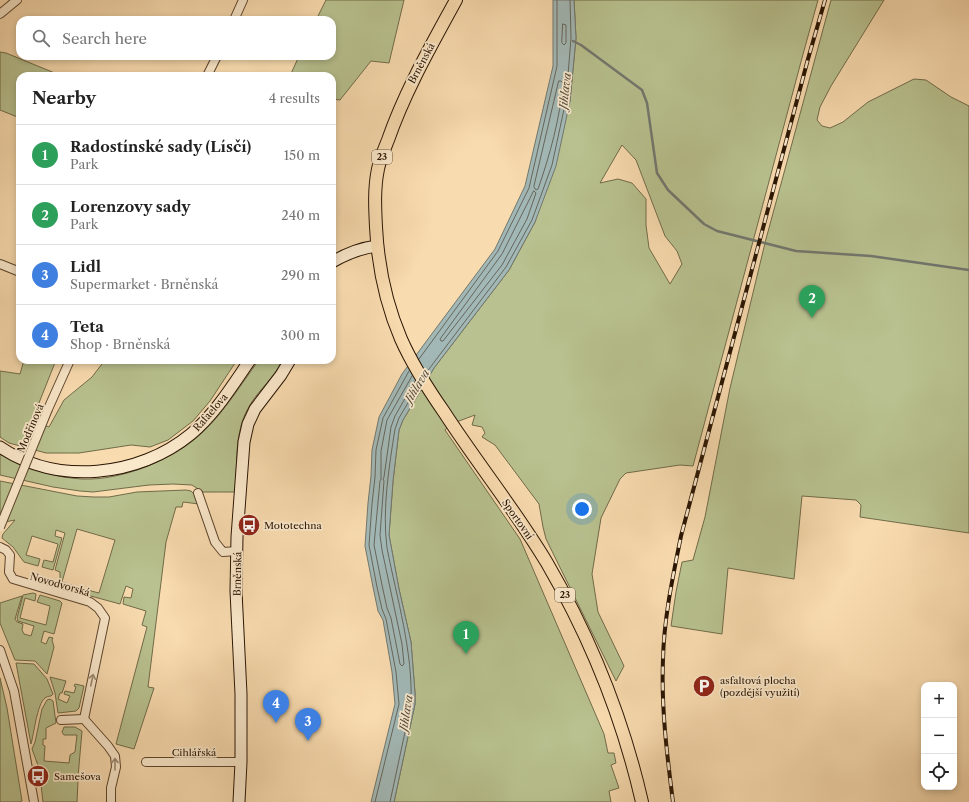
<!DOCTYPE html>
<meta charset="utf-8">
<style>
body{margin:0;font-family:"Libre Caslon Text",serif;background:#f6f6f6;color:#222}
.controls{position:absolute;right:12px;bottom:12px;display:grid;overflow:hidden;border-radius:8px;box-shadow:0 2px 6px #0003}
.controls button{width:36px;height:36px;display:grid;place-items:center;padding:0;border:0;border-bottom:1px solid #e0e0e0;background:#fff;color:#222;font:20px sans-serif}
.you{position:absolute;left:582px;top:509px;width:14px;height:14px;margin:-10px;border:3px solid #fff;border-radius:50%;background:#1a73e8;box-shadow:0 0 0 6px #1a73e833}
.badge{display:grid;place-items:center;width:26px;height:26px;border-radius:50%;background:#1a73e8;color:#fff;font-size:13px;font-weight:700}
.pin{position:absolute;translate:-50% -33px;filter:drop-shadow(0 1px 2px #0008)}
.pin::after{content:'';position:absolute;top:21px;width:14px;height:12px;background:inherit;clip-path:polygon(0 0,100% 0,50% 100%)}
.list{margin:0;padding:0;list-style:none}
h2{display:flex;justify-content:space-between;align-items:center;height:52px;margin:0;padding:0 16px;font-size:17px}
h2 small{font-size:13px;font-weight:400;color:#767676}
.list li{display:grid;grid-template-columns:26px 1fr auto;gap:12px;align-items:center;box-sizing:border-box;height:60px;padding:0 16px;border-top:1px solid #e0e0e0}
.list b{display:block;font-size:15px;white-space:nowrap}
.list p{margin:0;font-size:13px;white-space:nowrap;color:#767676}
.list em{font-size:13px;font-style:normal;color:#767676}
.icon{flex:none;width:22px;height:22px;fill:none;stroke:currentColor;stroke-width:2;stroke-linecap:round;stroke-linejoin:round}
.map{position:relative;flex:none;width:969px;height:802px;overflow:hidden}
.search{position:absolute;background:#fff;box-shadow:0 2px 6px #0003;left:16px;top:16px;width:320px;height:44px;display:flex;align-items:center;gap:10px;box-sizing:border-box;padding:0 14px;border-radius:12px;color:#767676;font-size:15px}
.panel{position:absolute;background:#fff;box-shadow:0 2px 6px #0003;left:16px;top:72px;width:320px;height:292px;border-radius:12px}
.map>svg:first-child{display:block}
.green{fill:#b8c18f;stroke:#716b49;fill-rule:evenodd}
.water{fill:#a2b8b6;stroke:#72776e}
.lines{fill:none;stroke-linecap:round;stroke-linejoin:round}
.shore{stroke:#66665c;stroke-width:1}
.stream{stroke:#72776e;stroke-width:2.5}
.street-casing{stroke:#5e462e;stroke-width:10}
.secondary-casing{stroke:#2a1503;stroke-width:13}
.primary-casing{stroke:#2a1503;stroke-width:14}
.street{stroke:#fae8cb;stroke-width:8}
.secondary{stroke:#fae8cb;stroke-width:11}
.primary{stroke:#f8dbaf;stroke-width:12}
.rail-casing{stroke:#2a1503;stroke-width:4}
.rail{stroke:#fae8cb;stroke-width:2.5;stroke-dasharray:8;stroke-linecap:butt}
.street-bridge-casing{stroke:#5e462e;stroke-width:10;stroke-linecap:butt}
.street-bridge{stroke:#fae8cb;stroke-width:8}
.oneway{stroke:#9c8971}
.labels{text-anchor:middle;stroke-width:3.5;stroke-linejoin:round;paint-order:stroke}
.shield{fill:#fae8cb;stroke:#68543f;stroke-width:1}
.shield-label{font-size:9px;font-weight:bold;fill:#2a1503}
.street-label{font-size:10px;fill:#2a1503;stroke:#fae8cb}
.poi-label{font-size:10px;fill:#2a1503;stroke:#fae8cb;text-anchor:start}
.water-label{font-size:11px;font-style:italic;fill:#544e42;stroke:#fae8cb}
</style>
<div class="map">
<svg width="969" height="802" viewBox="0 0 969 802">
<rect width="100%" height="100%" fill="#f8dbaf"/>
<filter id="stains"><feTurbulence type="fractalNoise" baseFrequency=".005" numOctaves="4"/><feColorMatrix values="0 0 0 0 .2 0 0 0 0 .09 0 0 0 0 .02 0 0 0 .5 -.17"/></filter>
<radialGradient id="worn" r=".72"><stop offset=".6" stop-color="#630" stop-opacity="0"/><stop offset="1" stop-color="#630" stop-opacity=".3"/></radialGradient>
<!-- green -->
<g class="green">
<polygon points="326,0 404,0 389,63 371,61 340,100 332,99 332,76 290,76 299,56 332,56 332,20 316,20"/>
<path d="M574 0H818L802 58 693 466 680 465 626 473 620 479 601 518 592 574 598 612 624 666 616 681 546 539 543 527 539 504 495 445 482 437 485 433 482 427 472 425 475 415 451 424 445 430 520 539 604 734 608 753H614L616 763 611 765 619 788 609 791 611 802H394L415 704V693L411 642 399 589 389 535 393 481 399 430 403 420 434 368 509 270 535 222 570 101 576 38ZM622 145 636 160 665 236 677 251 682 264 670 284 649 248 646 225V199L632 183 618 179 600 183Z"/>
<polygon points="831,0 884,0 831,86 820,107 817,120 822,126 830,128 843,122 868,102 914,79 926,80 951,97 969,106 969,533 860,517 861,505 856,500 802,496 794,579 728,568 722,634 671,626 676,592 682,562 693,560 705,517 730,388 766,239"/>
<polygon points="0,52 6,53 62,76 20,76 20,118 0,110"/>
<polygon points="24,360 56,360 37,408 34,421 49,427 64,400 92,377 105,360 237,360 210,401 193,421 168,440 150,447 131,445 79,453 46,453 9,443 0,437 0,371 20,374"/>
<path d="M259 360H282C275 378 259 389 250 405 234 430 237 464 236 492H203L192 485 173 484 149 485 93 492 80 491 53 487 0 475V454C24 468 53 477 81 479 121 481 174 460 203 432 225 411 241 384 259 360Z"/>
<polygon points="0,481 77,496 94,497 109,497 137,492 186,490 191,491 196,496 199,504 183,502 182,507 176,507 166,542 148,687 154,688 134,749 116,744 147,627 142,625 146,611 123,604 124,597 131,598 133,589 126,586 120,604 87,595 87,590 99,593 115,540 77,529 62,582 77,587 76,592 60,587 60,572 55,570 65,533 56,530 55,536 62,538 53,570 42,567 44,560 53,562 58,544 32,536 26,555 40,559 38,566 24,562 13,547 2,538 3,534 15,520 0,523"/>
<polygon points="33,593 36,594 35,601 25,598 20,618 46,625 50,606 37,602 40,595 60,601 62,603 54,634 44,631 41,642 46,644 49,637 53,638 52,640 54,647 47,674 35,661 15,660 0,623 0,603 22,596 15,619 17,622 23,624 22,630 24,634 31,636 34,626 18,621 17,618 23,595"/>
<path d="M16 663 34 664 47 679 53 694 51 696C49 696 46 697 45 698 37 704 34 734 31 744Z"/>
<polygon points="50,677 66,681 62,693 60,693 58,699 67,703 70,696 64,694 65,691 74,693 76,687 74,686 75,684 84,686 79,708 76,711 58,713 55,693"/>
<polygon points="0,678 7,708 22,801 20,802 0,802"/>
<polygon points="50,699 53,701 56,723 46,728 46,739 43,739 43,745 45,746 44,761 69,763 70,755 75,752 77,735 64,735 62,732 64,727 75,727 82,731 78,777 76,777 76,781 78,781 77,802 43,802 39,768 32,749 35,742 42,709 47,700"/>
</g>
<!-- water -->
<polygon class="water" points="553,0 574,0 576,38 570,101 556,166 535,222 509,270 434,368 403,420 399,430 393,481 389,535 399,589 411,642 415,693 415,704 394,802 371,802 395,704 392,672 383,620 378,611 373,587 365,546 368,503 371,476 372,450 379,417 402,374 495,249 525,186 553,66"/>
<g class="lines">
<!-- shore -->
<g class="shore">
<polygon points="563,24 566,25 566,43 564,45 562,43"/>
<path d="M559 81H561L563 83C560 118 550 155 538 189L536 190 534 187Z"/>
<polygon points="534,191 536,193 527,219 502,265 443,341 441,341 440,339 502,254"/>
<polyline points="419,359 498,251 529,188 557,66 557,0"/>
<polyline points="426,373 506,267 532,220 552,165 566,100 571,38 570,0"/>
<polyline points="412,376 387,420 381,451 381,479 380,481 374,545 382,585 387,608 391,618 400,664 402,666 404,664 402,644 382,550 380,535 384,481 383,479 384,477 391,427 395,416 415,381"/>
<polyline points="375,802 399,704 396,672 386,619 382,609 377,587 369,545 372,504 375,477 376,450 383,418 409,371"/>
<path d="M390 802 411 704C413 651 397 599 387 548 382 509 389 467 395 429L399 418 418 386"/>
</g>
<!-- stream -->
<polyline class="stream" points="573,41 581,45 642,90 647,103 657,173 668,190 704,224 717,231 796,251 871,256 969,270"/>
<!-- street casing -->
<g class="street-casing">
<g id="street">
<polyline points="0,14 17,0"/>
<polyline points="234,20 243,0"/>
<polyline points="207,76 217,56"/>
<polyline points="0,264 20,272"/>
<polyline points="48,409 70,360"/>
<polyline points="198,493 215,542 223,552 237,551"/>
<polyline points="0,547 6,550 10,555 9,572 13,579 90,602 98,608 105,618 84,719"/>
<polyline points="0,650 14,691 34,802"/>
<polyline points="84,719 108,746 115,756 116,767 111,788 111,802"/>
<polyline points="61,720 84,719"/>
<polyline points="146,762 241,762"/>
</g>
</g>
<!-- secondary casing -->
<g class="secondary-casing">
<g id="secondary">
<path d="M332 262C346 254 360 248 377 246"/>
<path d="M0 447C57 486 139 477 191 434 215 414 232 386 250 360"/>
<polyline points="239,802 241,762 241,694 236,591 237,537 244,442 248,424 255,409 281,375 290,360"/>
</g>
</g>
<!-- primary casing -->
<g class="primary-casing">
<path id="primary" d="M456 0C431 46 405 91 388 140 384 150 380 159 378 169 374 188 375 208 376 227 378 266 386 304 401 339 413 366 428 389 444 412 477 463 516 511 547 563 590 637 623 719 642 802"/>
</g>
<!-- street -->
<use href="#street" class="street"/>
<!-- secondary -->
<use href="#secondary" class="secondary"/>
<!-- primary -->
<use href="#primary" class="primary"/>
<!-- rail casing -->
<g class="rail-casing">
<path id="rail" d="M673 802C667 755 661 707 663 659 664 617 673 576 681 536L808 59 825 0"/>
</g>
<!-- rail -->
<use href="#rail" class="rail"/>
<!-- street-bridge casing -->
<g class="street-bridge-casing">
<polyline id="street-bridge" points="0,527 48,409"/>
</g>
<!-- street-bridge -->
<use href="#street-bridge" class="street-bridge"/>
</g>
<!-- one-way arrows -->
<defs><path id="oneway-shaft" d="M-6 0H5M1.5-3L5.5 0L1.5 3" fill="none" stroke-width="1.6" stroke-linecap="round" stroke-linejoin="round"/></defs>
<g class="oneway">
<use href="#oneway-shaft" transform="translate(92 680) rotate(-78)"/>
<use href="#oneway-shaft" transform="translate(115 764) rotate(-90)"/>
</g>
<!-- icons -->
<defs>
<g id="bus-disc" transform="scale(1.15)"><circle r="9.5" fill="#8f2418" stroke="#fae8cb"/><path d="M-5-6H5V4H4V6H2V4H-2V6H-4V4H-5ZM-3.5-4V0h7V-4ZM-3.5 1.2v1.5H-2V1.2ZM2 1.2v1.5H3.5V1.2Z" fill="#fff"/></g>
<g id="parking-disc" transform="scale(1.15)"><circle r="9.5" fill="#8f2418" stroke="#fae8cb"/><path d="M-3.5-5.5H1a3.5 3.5 0 0 1 0 7H-1V5.5H-3.5ZM-1-3.4V-.6H.8a1.4 1.4 0 0 0 0-2.8Z" fill="#fff"/></g>
</defs>
<g fill-rule="evenodd">
<use href="#bus-disc" x="249" y="525"/>
<use href="#parking-disc" x="704" y="686"/>
<use href="#bus-disc" x="38" y="776"/>
</g>
<g class="labels">
<!-- shield labels -->
<g class="shield">
<rect x="372" y="150" width="20" height="14" rx="3"/>
<rect x="555" y="588" width="20" height="14" rx="3"/>
</g>
<g class="shield-label">
<text x="382" y="160">23</text>
<text x="565" y="598">23</text>
</g>
<!-- street labels -->
<g class="street-label">
<text transform="translate(421 63) rotate(-62)" y="4">Brněnská</text>
<text transform="translate(210 412) rotate(-49)" y="4">Rafaelova</text>
<text transform="translate(30 428) rotate(-67)" y="4">Modřínová</text>
<text transform="translate(518 519) rotate(55)" y="4">Sportovní</text>
<text transform="translate(237 574) rotate(-89)" y="4">Brněnská</text>
<text transform="translate(60 584) rotate(16)" y="4">Novodvorská</text>
<text x="194" y="756">Cihlářská</text>
</g>
<!-- poi labels -->
<g class="poi-label">
<text x="264" y="529">Mototechna</text>
<text x="720" y="684">asfaltová plocha<tspan x="720" dy="12">(pozdější využití)</tspan></text>
<text x="54" y="780">Samešova</text>
</g>
<!-- water labels -->
<g class="water-label">
<text transform="translate(565 91) rotate(-84)" y="4">Jihlava</text>
<text transform="translate(417 386) rotate(-59)" y="4">Jihlava</text>
<text transform="translate(406 713) rotate(-81)" y="4">Jihlava</text>
</g>
</g>
<rect width="100%" height="100%" filter="url(#stains)"/>
<rect width="100%" height="100%" fill="url(#worn)"/>
</svg>
<div class="controls">
<button>+</button>
<button>−</button>
<button><svg class="icon" aria-label="locate" viewBox="0 0 24 24"><circle cx="12" cy="12" r="6"/><path d="M12 2v4M12 18v4M2 12h4M18 12h4"/></svg></button>
</div>
<div class="you"></div>
<div class="pin badge" style="left:466px;top:654px;background:#2e9e5b">1</div>
<div class="pin badge" style="left:812px;top:318px;background:#2e9e5b">2</div>
<div class="pin badge" style="left:308px;top:741px;background:#3f7fe0">3</div>
<div class="pin badge" style="left:276px;top:723px;background:#3f7fe0">4</div>
<div class="search"><svg class="icon" aria-label="search" viewBox="0 0 24 24"><circle cx="10" cy="10" r="6"/><path d="M15 15l6 6"/></svg>Search here</div>
<section class="panel">
<h2>Nearby<small>4 results</small></h2>
<ul class="list">
<li><span class="badge" style="background:#2e9e5b">1</span><div><b>Radostínské sady (Lísčí)</b><p>Park</p></div><em>150 m</em></li>
<li><span class="badge" style="background:#2e9e5b">2</span><div><b>Lorenzovy sady</b><p>Park</p></div><em>240 m</em></li>
<li><span class="badge" style="background:#3f7fe0">3</span><div><b>Lidl</b><p>Supermarket · Brněnská</p></div><em>290 m</em></li>
<li><span class="badge" style="background:#3f7fe0">4</span><div><b>Teta</b><p>Shop · Brněnská</p></div><em>300 m</em></li>
</ul>
</section>
</div>
